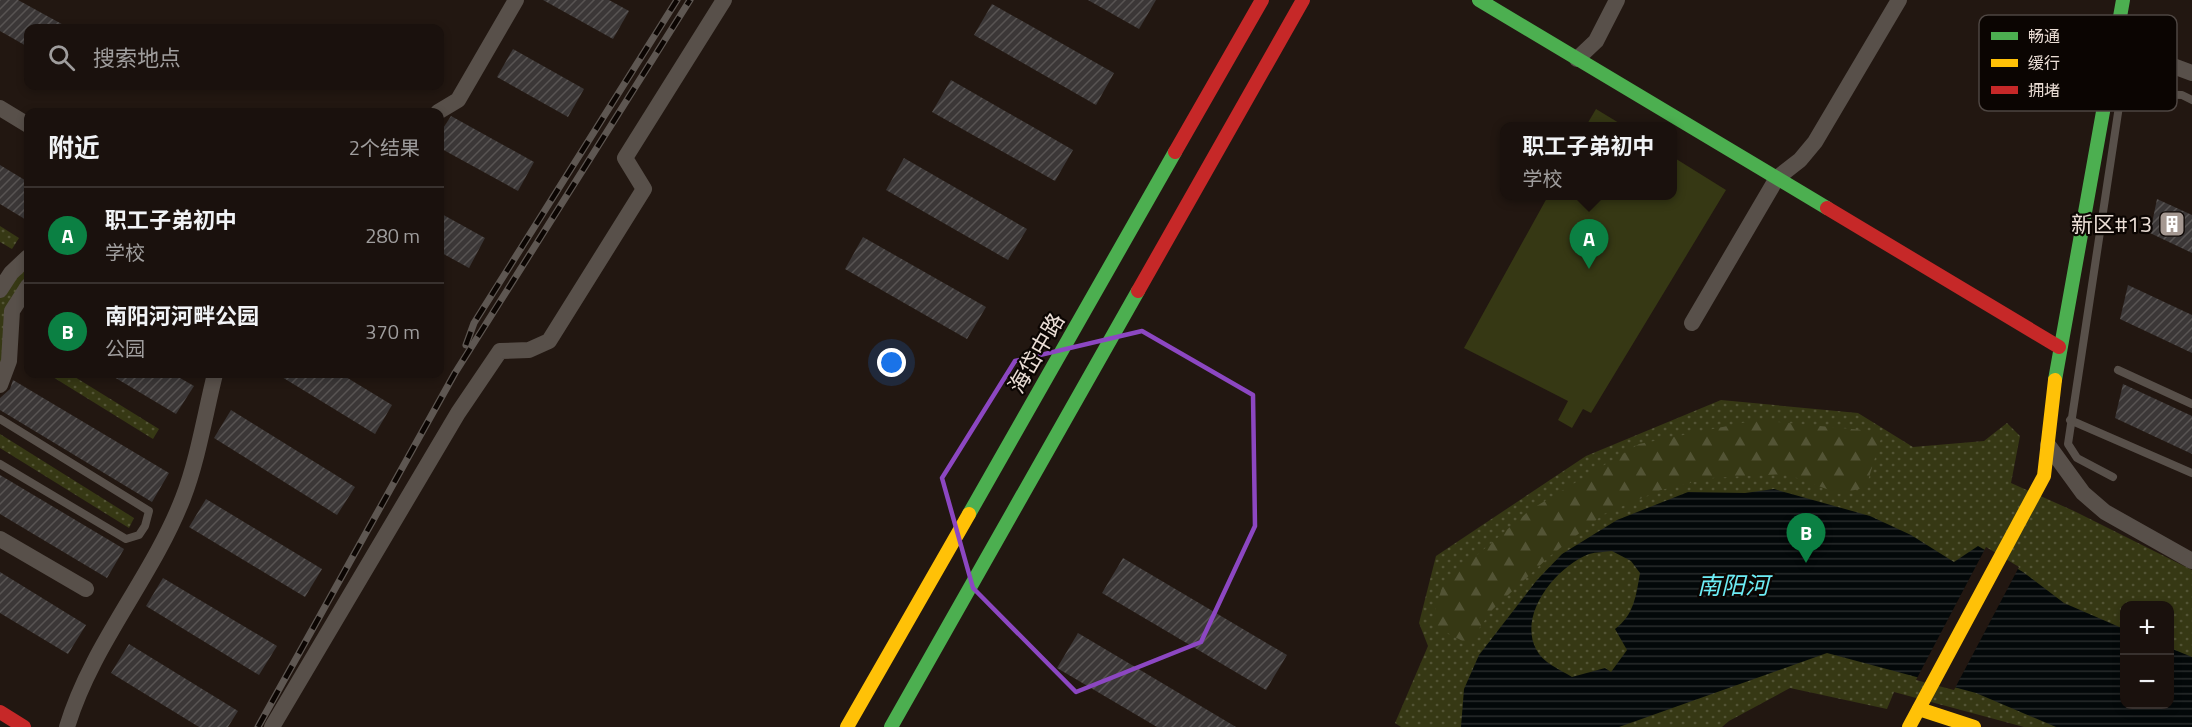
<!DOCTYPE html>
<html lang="zh">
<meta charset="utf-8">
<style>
body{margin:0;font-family:"Titillium Web","Noto Sans SC",sans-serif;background:#231a16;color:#f1f3f6}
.controls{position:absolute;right:18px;bottom:18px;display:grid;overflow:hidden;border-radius:12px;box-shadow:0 3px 9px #0003}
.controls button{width:54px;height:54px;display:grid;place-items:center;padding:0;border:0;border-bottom:2px solid #38312e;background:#1a110d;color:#f1f3f6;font:30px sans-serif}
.you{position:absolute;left:892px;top:363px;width:21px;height:21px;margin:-15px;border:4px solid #fff;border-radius:50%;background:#1a73e8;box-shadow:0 0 0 9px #1a73e833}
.badge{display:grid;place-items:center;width:39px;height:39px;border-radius:50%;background:#0b8043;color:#fff;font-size:20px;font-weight:700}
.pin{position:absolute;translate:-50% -50px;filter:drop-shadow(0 2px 3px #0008)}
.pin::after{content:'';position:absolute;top:32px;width:21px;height:18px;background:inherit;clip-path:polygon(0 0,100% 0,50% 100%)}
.popup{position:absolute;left:1500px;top:122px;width:177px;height:78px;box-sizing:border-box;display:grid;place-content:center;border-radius:12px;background:#1a110d;filter:drop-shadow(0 2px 4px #0005);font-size:20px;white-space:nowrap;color:#9f9d9d}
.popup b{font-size:22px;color:#f1f3f6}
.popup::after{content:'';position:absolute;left:50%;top:100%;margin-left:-12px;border:12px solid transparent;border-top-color:#1a110d}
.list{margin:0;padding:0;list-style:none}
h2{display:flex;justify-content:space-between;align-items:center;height:78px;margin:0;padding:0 24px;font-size:26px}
h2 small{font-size:20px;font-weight:400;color:#9f9d9d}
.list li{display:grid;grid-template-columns:39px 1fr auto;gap:18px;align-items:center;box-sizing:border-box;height:96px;padding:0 24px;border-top:2px solid #38312e}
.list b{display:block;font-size:22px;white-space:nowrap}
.list p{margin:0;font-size:20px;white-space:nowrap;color:#9f9d9d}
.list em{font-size:20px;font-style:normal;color:#9f9d9d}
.icon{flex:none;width:33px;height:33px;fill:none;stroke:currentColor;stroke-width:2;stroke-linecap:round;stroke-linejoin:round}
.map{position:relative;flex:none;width:2192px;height:727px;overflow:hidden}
.search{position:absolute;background:#1a110d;box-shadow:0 3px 9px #0003;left:24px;top:24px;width:420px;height:66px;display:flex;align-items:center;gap:15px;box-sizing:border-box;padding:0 21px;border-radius:12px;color:#9f9d9d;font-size:22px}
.panel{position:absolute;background:#1a110d;box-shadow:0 3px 9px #0003;left:24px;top:108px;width:420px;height:270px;border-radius:12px}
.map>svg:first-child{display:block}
.green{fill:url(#green-dots);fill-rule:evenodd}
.forest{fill:url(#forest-firs)}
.pitch{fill:#363814}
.water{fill:url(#water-rules);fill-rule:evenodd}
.pier{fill:#221711}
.building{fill:url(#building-hatch)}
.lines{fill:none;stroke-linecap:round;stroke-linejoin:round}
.lane{stroke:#58504a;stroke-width:8}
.street{stroke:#58504a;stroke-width:16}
.fast{stroke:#4caf50;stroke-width:14}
.slow{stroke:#ffc107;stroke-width:14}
.jam{stroke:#c62828;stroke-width:14}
.rail-casing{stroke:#5e5752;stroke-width:7}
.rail{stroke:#0b0502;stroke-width:4.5;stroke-dasharray:14;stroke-linecap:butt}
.marked{fill:none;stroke:#8c47c2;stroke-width:4.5;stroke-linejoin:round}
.labels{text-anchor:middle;stroke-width:4.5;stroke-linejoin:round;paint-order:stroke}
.poi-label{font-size:22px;fill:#ebded6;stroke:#0b0502;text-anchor:end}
.street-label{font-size:22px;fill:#ebded6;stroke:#0b0502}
.water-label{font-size:24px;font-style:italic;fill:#6cecf5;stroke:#0b0502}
.key{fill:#0b0502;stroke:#4e4642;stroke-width:1.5}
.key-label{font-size:16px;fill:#ebded6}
</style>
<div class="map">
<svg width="2192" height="727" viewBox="0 0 2192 727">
<defs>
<pattern id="green-dots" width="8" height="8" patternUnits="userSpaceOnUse" patternTransform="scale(1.5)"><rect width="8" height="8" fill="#363814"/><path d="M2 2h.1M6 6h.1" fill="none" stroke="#535435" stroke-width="1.8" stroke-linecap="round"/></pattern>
<pattern id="forest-firs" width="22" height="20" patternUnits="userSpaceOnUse" patternTransform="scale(1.5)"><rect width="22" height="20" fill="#363814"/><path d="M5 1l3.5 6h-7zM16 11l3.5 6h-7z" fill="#535435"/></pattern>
<pattern id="water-rules" width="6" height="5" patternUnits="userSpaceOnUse" patternTransform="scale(1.5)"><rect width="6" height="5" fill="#030809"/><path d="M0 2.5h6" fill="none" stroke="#282c2c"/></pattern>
<pattern id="building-hatch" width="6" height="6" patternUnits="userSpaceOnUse" patternTransform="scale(1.5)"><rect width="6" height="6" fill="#3b3737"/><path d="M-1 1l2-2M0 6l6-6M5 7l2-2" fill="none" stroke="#585453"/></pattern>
</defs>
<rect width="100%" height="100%" fill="#221711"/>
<!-- green -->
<g class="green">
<polygon points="0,226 19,238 12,249 0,242"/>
<polygon points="28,257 28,286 12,312 0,385 0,290"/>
<polygon points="48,374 70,374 159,429 153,439"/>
<path d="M1721 400 1858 413 1913 447 1984 441 2007 423 2020 436 2011 483 2074 511 2192 570V727H2024L1894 692 1887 709 1790 688 1729 721 1722 727H1401L1395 723 1428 646 1419 623 1436 556 1586 456ZM2124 606H2170V704H2124Z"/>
<polygon points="0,434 134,518 129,528 0,448"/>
</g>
<!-- forest -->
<polygon class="forest" points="1757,420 1883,432 1866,487 1840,494 1786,474 1711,478 1661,490 1604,514 1550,556 1493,609 1468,644 1431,624 1443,584 1530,510 1639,444"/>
<!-- pitch -->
<g class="pitch">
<polygon points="1596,109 1624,126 1586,126"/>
<polygon points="1673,157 1726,190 1591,413 1583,409 1572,428 1558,420 1568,401 1464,348 1548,196 1673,196"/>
</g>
<!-- water -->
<path class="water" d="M1774 489 1870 516 1911 535 1954 562 1978 546 2023 572 2064 603 2124 629V704H2170V648L2192 657V727H2056L1976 693 1827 653 1619 727H1461L1464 689 1479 655 1537 580 1562 554 1617 520 1688 492 1745 493ZM1612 551 1631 561 1640 573C1636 596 1634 615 1615 629L1627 650 1611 672 1605 668 1572 677C1559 669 1543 663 1536 649 1518 614 1556 567 1589 554 1596 552 1605 552 1612 551Z"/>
<!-- pier -->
<polygon class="pier" points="1986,547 2019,567 1954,690 1916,680"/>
<!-- building -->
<g class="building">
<polygon points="0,0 18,0 69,28 28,28 28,47 0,31"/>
<polygon points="543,0 609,0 629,11 613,39"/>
<polygon points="1088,0 1156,0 1139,29"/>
<polygon points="992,4 1114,73 1096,105 974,35"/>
<polygon points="513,49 584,89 568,117 497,77"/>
<polygon points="951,80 1073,150 1055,181 932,112"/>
<polygon points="451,116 534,162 518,191 440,148 440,133"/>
<polygon points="904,158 1027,229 1008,260 886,190"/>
<polygon points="0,165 28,182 28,221 0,204"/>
<polygon points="2157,199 2192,215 2192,253 2150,233"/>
<polygon points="440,213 485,238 469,268 440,252"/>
<polygon points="863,237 986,307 967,339 845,269"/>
<polygon points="2128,285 2192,315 2192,353 2120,319"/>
<polygon points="109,374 173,374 194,386 176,414"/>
<polygon points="277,374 341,374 392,405 375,434"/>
<polygon points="13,380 169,473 152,502 0,410 0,398 10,389"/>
<polygon points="2123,384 2192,416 2192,454 2115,418"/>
<polygon points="231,410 355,487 337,515 214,438"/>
<polygon points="0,475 124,549 107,578 0,514"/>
<polygon points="206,499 322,569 305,597 189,527"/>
<polygon points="1123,558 1287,655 1266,690 1102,593"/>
<polygon points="0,572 86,625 68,654 0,613"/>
<polygon points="163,578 277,646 259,675 146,606"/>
<polygon points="1078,633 1236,727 1157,727 1057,668"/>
<polygon points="129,644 238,711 228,727 199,727 111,673"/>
</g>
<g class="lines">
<!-- lane -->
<g class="lane">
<polyline points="2118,370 2192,404"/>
<polyline points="0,419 149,511 145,526 139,535 126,539 0,464"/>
<polyline points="2070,420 2192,473"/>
<polyline points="2113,477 2077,458 2068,444 2121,93 2182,95 2192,100"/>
</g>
<!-- street -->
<g class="street">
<polyline points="2114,44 2192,73"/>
<polyline points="1577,59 1596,41 1617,0"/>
<polyline points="0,108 28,125"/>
<polyline points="438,112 458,100 516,0"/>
<polyline points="0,290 11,273 28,257"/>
<polyline points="1692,323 1777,178 1800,160 1815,142 1899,0"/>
<polyline points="0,385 9,361 12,311 28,286"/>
<polyline points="2048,445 2083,493 2105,512 2192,561"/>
<polyline points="0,539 86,589"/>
<path d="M67 727C92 644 152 578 183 498 198 459 205 414 215 374"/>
<polyline points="272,727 458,413 500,351 529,350 549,341 644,189 625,158 724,0"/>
</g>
<!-- fast -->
<g class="fast">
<polyline points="1479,0 1827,208"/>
<polyline points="2055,380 2123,0"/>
<polyline points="969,514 1175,152"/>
<polyline points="891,727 1138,291"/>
</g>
<!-- slow -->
<g class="slow">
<polyline points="1919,709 1974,727"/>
<polyline points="847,727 969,514"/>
<polyline points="1909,727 2044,476 2055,380"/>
</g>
<!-- jam -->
<g class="jam">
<polyline points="1175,152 1262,0"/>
<polyline points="1827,208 2059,347"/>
<polyline points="1138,291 1303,0"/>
<polyline points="0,712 24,727"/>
</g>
<!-- rail casing -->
<g class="rail-casing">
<g id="rail">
<polyline points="466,345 474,323 677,0"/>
<polyline points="258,727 455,373 690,0"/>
</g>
</g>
<!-- rail -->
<use href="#rail" class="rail"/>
</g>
<!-- marked area -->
<path class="marked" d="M1142 331 1253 395 1255 526 1201 642 1076 692 973 588 942 478 1015 361Z"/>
<!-- icons -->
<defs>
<g id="building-square" transform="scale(1.35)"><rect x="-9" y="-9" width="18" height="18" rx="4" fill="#a59891" stroke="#0b0502"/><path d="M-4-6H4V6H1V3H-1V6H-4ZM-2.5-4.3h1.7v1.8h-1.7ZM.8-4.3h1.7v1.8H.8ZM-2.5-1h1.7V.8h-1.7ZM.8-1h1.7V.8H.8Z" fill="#fff"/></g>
</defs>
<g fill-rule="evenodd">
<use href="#building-square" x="2172" y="224"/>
</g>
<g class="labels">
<!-- poi labels -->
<g class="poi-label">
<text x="2152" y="232">新区#13</text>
</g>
<!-- street labels -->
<g class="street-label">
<text transform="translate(1036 353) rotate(-60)" y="8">海岱中路</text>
</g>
<!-- water labels -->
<g class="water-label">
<text x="1733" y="594">南阳河</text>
</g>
</g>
<!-- legend -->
<rect x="1979" y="15" width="198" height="96" rx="9" class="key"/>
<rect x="1991" y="32" width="27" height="8" fill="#4caf50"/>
<rect x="1991" y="59" width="27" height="8" fill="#ffc107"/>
<rect x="1991" y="86" width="27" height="8" fill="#c62828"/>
<g class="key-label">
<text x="2028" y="42">畅通</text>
<text x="2028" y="69">缓行</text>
<text x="2028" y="96">拥堵</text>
</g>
</svg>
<div class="controls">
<button>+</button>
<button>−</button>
</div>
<div class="you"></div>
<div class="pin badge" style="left:1589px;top:269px">A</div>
<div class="popup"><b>职工子弟初中</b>学校</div>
<div class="pin badge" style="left:1806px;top:563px">B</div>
<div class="search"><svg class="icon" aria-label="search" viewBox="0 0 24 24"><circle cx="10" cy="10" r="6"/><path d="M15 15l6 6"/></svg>搜索地点</div>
<section class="panel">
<h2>附近<small>2个结果</small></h2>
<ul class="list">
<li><span class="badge">A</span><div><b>职工子弟初中</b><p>学校</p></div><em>280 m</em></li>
<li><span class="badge">B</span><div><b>南阳河河畔公园</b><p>公园</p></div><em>370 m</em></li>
</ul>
</section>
</div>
